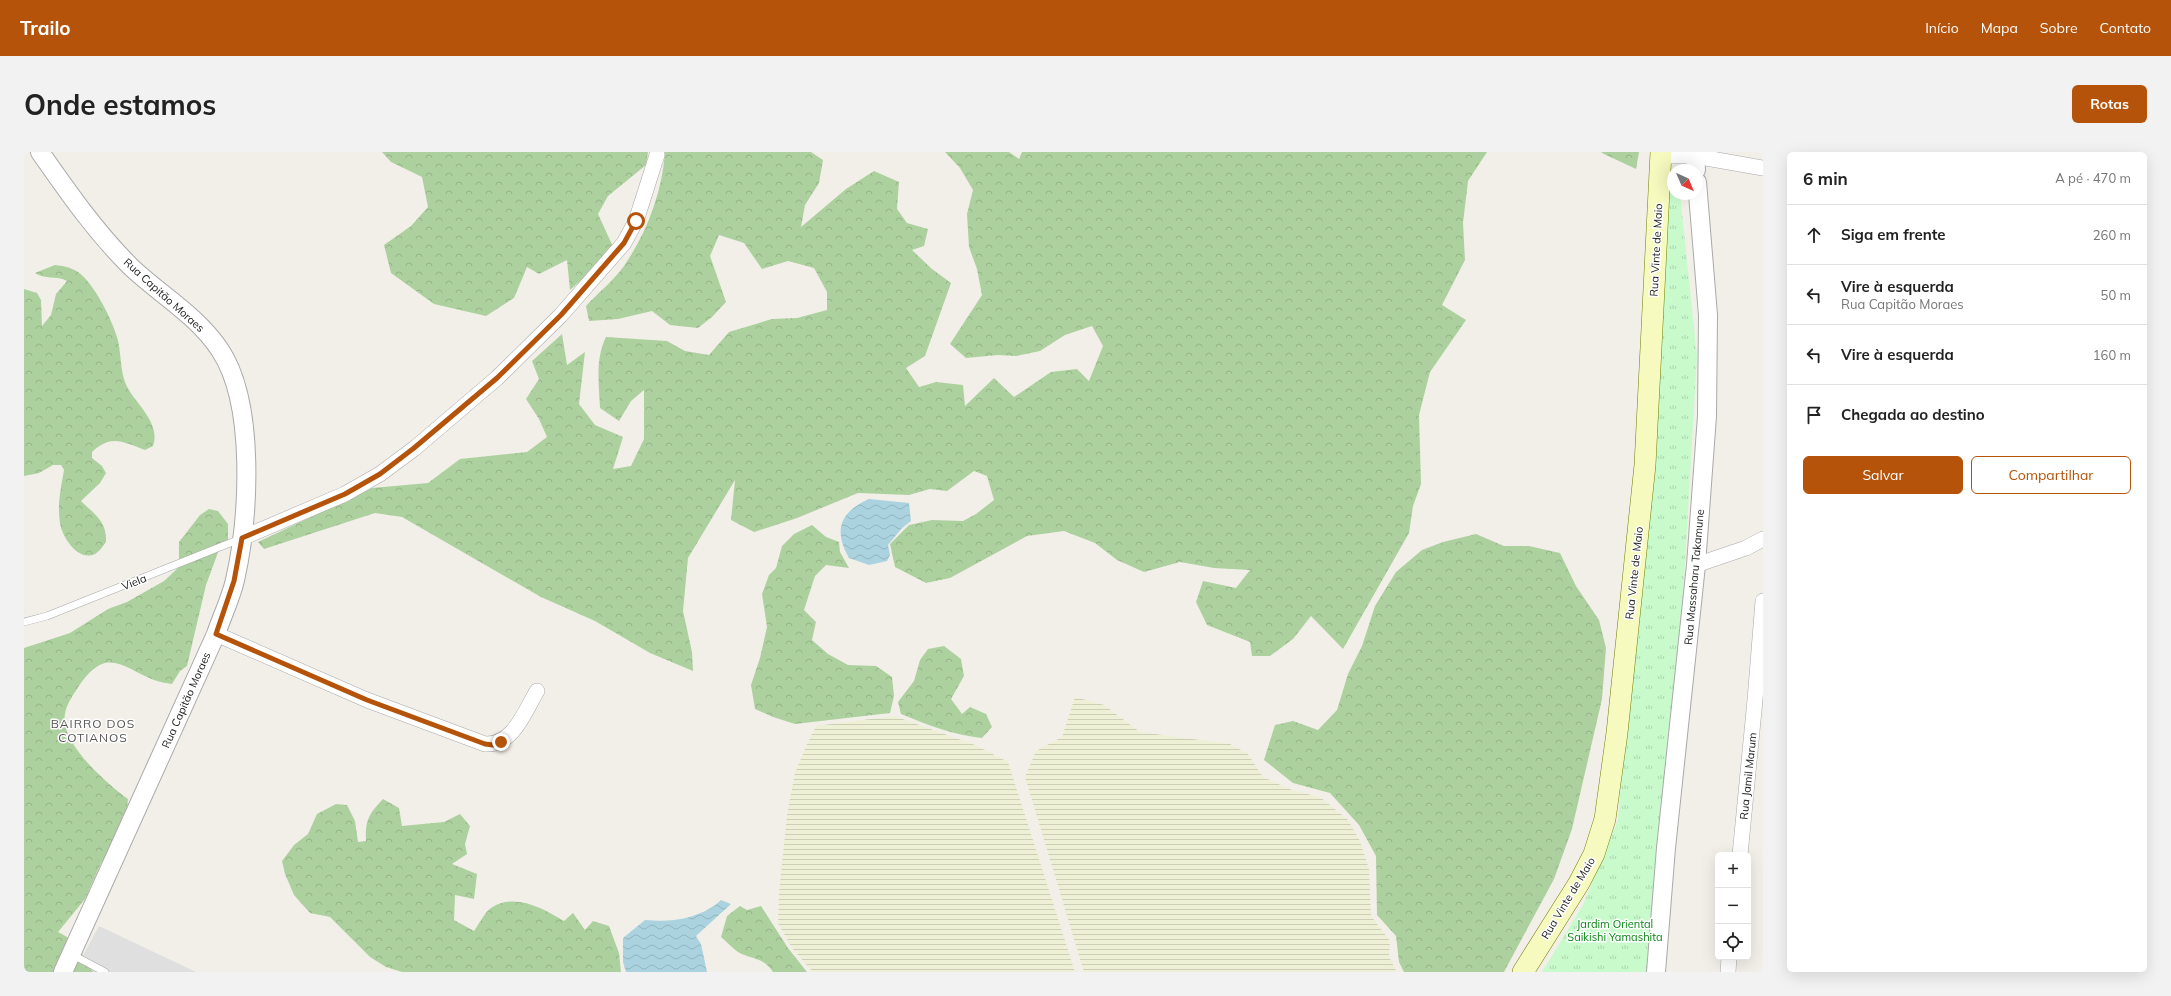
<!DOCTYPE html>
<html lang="pt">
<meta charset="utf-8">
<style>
body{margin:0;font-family:Mulish,sans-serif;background:#f2f2f2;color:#222}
.controls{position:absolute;right:12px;bottom:12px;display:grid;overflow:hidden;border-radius:6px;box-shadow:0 4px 16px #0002}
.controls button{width:36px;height:36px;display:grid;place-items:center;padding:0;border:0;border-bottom:1px solid #e0e0e0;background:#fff;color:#222;font:20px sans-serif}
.compass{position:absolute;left:1643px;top:12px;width:36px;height:36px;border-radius:50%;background:#fff;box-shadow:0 4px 16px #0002;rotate:136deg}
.stop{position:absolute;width:12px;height:12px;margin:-9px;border:3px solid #b45309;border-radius:50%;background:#fff}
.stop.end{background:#b45309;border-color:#fff;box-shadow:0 1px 4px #0008}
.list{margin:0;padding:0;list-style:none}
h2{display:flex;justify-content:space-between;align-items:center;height:52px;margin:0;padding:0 16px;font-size:17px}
h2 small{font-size:13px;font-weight:400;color:#767676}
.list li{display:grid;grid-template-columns:26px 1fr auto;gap:12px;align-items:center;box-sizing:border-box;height:60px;padding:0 16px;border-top:1px solid #e0e0e0}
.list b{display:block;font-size:15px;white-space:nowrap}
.list p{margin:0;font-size:13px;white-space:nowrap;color:#767676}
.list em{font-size:13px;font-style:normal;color:#767676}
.actions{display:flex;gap:8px;padding:12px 16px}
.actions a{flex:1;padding:9px 0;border:1px solid #b45309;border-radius:6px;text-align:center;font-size:14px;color:#b45309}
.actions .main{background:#b45309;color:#fff}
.icon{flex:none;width:22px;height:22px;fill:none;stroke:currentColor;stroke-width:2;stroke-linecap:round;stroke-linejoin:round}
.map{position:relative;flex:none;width:1739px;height:820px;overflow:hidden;border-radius:6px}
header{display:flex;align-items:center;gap:24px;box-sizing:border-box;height:56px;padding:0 20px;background:#b45309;color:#fff}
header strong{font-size:19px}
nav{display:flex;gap:22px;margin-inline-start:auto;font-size:14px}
.intro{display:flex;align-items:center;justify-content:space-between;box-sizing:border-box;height:96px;padding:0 24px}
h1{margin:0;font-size:28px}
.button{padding:10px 18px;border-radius:6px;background:#b45309;color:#fff;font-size:14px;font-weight:700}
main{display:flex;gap:24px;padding:0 24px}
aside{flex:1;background:#fff;border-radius:6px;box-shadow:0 4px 16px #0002}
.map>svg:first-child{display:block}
.residential{fill:#e0dfdf}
.farmland{fill:url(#farmland-rules)}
.forest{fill:url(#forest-crowns)}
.park{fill:url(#park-tufts)}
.water{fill:url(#water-waves)}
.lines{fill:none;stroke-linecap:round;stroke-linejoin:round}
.service-casing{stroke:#a9a9a9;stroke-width:8}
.minor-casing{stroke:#a9a9a9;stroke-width:16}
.tertiary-casing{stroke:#a9a9a9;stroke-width:20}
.secondary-casing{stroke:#707d05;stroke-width:22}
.service{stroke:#fff;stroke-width:7}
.minor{stroke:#fff;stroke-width:15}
.tertiary{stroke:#fff;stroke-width:18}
.secondary{stroke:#f7fabf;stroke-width:21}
.route{stroke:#b45309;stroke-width:5}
.labels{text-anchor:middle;stroke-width:3;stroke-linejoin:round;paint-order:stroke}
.street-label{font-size:11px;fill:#222;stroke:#fff}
.park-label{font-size:11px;fill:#0c8416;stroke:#fff}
.neighbourhood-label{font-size:12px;letter-spacing:1px;fill:#555;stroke:#fff}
</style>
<header>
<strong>Trailo</strong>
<nav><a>Início</a><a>Mapa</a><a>Sobre</a><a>Contato</a></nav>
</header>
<div class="intro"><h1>Onde estamos</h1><a class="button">Rotas</a></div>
<main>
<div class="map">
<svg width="1739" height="820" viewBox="0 0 1739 820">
<defs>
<pattern id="farmland-rules" width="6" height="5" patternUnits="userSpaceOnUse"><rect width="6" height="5" fill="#eef0d5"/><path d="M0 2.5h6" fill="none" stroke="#ccceb7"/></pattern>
<pattern id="forest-crowns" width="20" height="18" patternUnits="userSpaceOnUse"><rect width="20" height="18" fill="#add19e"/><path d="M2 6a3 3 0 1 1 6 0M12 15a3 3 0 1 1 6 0" fill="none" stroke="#95b388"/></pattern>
<pattern id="park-tufts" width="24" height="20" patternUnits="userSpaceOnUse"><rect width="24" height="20" fill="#c8facc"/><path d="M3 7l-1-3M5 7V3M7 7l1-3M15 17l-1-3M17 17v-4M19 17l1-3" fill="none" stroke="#acd6af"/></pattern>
<pattern id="water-waves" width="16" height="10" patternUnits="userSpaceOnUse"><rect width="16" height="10" fill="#aad3df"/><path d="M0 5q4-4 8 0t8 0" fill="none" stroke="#92b5bf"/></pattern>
</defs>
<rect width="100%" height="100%" fill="#f2efe9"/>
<!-- residential -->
<polygon class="residential" points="75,774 172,820 50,820"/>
<!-- farmland -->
<g class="farmland">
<polygon points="1051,545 1080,553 1116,580 1206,592 1224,602 1239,625 1270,639 1296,645 1324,668 1336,689 1345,717 1347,764 1366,789 1365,805 1373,820 1060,820 1001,625 1012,599 1038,585"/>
<polygon points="870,564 951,593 984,610 1051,820 789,820 768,796 754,771 755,742 763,663 771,621 783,592 792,574"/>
</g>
<!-- forest -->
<g class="forest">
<polygon points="358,0 624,0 622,13 584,44 574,62 591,99 546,138 543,108 515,122 503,115 490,146 462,164 410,152 367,121 360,93 387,74 404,55 398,25 367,10"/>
<path d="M641 0H787L799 8 795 31 781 53 777 75 822 37 850 19 875 30 873 57 883 71 904 77 900 94 888 98 908 117 927 131 901 204 882 216 895 235 912 230 939 233 941 254 970 226 990 245 1027 220 1053 217 1065 229 1079 194 1068 174 1041 183 1016 199 992 204 974 203 942 206 926 192 958 143 953 117 945 95 943 62 949 38 936 16 921 0H985L995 7 998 0H1463L1444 29 1439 71 1441 108 1418 153 1442 168 1406 220 1395 263 1397 332 1389 354 1385 381 1319 497 1287 464 1269 487 1246 504H1228L1226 490 1183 473 1172 450 1179 429 1212 436 1226 418 1190 416 1156 410 1120 420 1093 408 1071 391 1040 379 1003 384 926 426 902 431 871 415 866 392 885 373 908 368 939 369 952 362 970 348 963 324 950 319 923 339 906 337 885 343 834 341 773 366 730 380 707 368 711 328 664 406 659 459 668 500 669 519 626 501 571 469 517 445 378 365 351 361 240 397 234 390 348 336 404 331 436 307 503 300 523 285 515 267 502 247 515 227 508 209 538 182 543 213 561 200 555 252 571 273 599 285 589 317 607 314 620 287V238L607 249 595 269 576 256C575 232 571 207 582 185L643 189 661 199 685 203 705 180 748 167 773 166 803 158V140L790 116 764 109 738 117 720 91 695 83 686 104 702 150 688 165 674 176 646 173 628 159 594 167 565 169 562 154C574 141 590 128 600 114 623 80 638 41 641 0Z"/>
<polygon points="1577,0 1615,0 1612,17 1580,2"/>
<path d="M31 113C39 114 46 115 54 120 69 130 88 167 93 185 97 198 96 213 100 227 106 249 138 268 129 294L121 298C98 290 88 282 68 300V306L78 314 82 321 76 331 57 349C71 363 83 369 82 390 79 394 75 400 71 402 54 410 38 385 36 371 33 352 37 336 40 318L37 313H29L15 321 0 324V137L13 141 17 148 18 174 27 163 32 142 43 129C33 123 20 128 11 121Z"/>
<path d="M185 357 194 359 204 372V389L196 395 182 433 163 514 156 519 148 532C142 531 135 530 130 528 115 523 97 508 81 511 69 514 59 527 53 537 48 544 42 554 41 562 35 590 83 632 104 647L103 657 98 665 102 677 77 711 61 747 34 780C53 789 58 802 69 820H0V496L46 481 84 457 103 450 140 429 155 415V390L176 363Z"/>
<polygon points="788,373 802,385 815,390 816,400 825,416 802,413 791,424 780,458 792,470 788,488 804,502 824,513 852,514 868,525 870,544 866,561 771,572 749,565 731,557 727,533 736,506 743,475 738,442 745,423 752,416 758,394 770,382"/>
<polygon points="1452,382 1480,394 1505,394 1536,401 1552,434 1575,468 1582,496 1578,547 1548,677 1530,727 1480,820 1380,820 1375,810 1372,784 1353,763 1352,704 1335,673 1306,641 1269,631 1240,608 1251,573 1269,569 1294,578 1313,558 1324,522 1338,494 1351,454 1372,420 1398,398 1419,390"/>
<path d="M920 494 937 507 940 524 927 547 938 562 946 555 962 562 968 575 958 586C929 583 904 573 877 562L874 550 890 529 896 508 904 497Z"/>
<path d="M359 647 375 656 378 674 420 670 436 662 446 674 441 692 443 702 428 712 453 722 450 747 431 743 430 768 450 779C455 772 461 760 467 756 491 740 520 757 540 769L549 761 561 778 569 769 585 774 595 801 597 820H378L362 815 346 805 306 765 286 761 270 743 261 722 258 709 270 693 284 682 293 662 312 652 323 653 331 669 334 690 342 689C341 668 345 662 359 647Z"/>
<path d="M716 754 723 758 737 754 764 796 783 820H749C740 805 726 807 714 800 708 796 702 789 697 785L703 764Z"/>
</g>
<!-- park -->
<polygon class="park" points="1649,31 1649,42 1656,42 1673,204 1660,428 1636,694 1630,820 1518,820 1559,753 1594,668 1644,33"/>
<!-- water -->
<g class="water">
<path d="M845 347 885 351 887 369 878 376 864 393 866 403 863 409 845 413 825 406C809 378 816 360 845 347Z"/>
<path d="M697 748 707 752 672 784 677 792 683 820H602L599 810V786L621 768C647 771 678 766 697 748Z"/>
</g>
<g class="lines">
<!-- service casing -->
<g class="service-casing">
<g id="service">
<polyline points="0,470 23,464 216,387"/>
<polyline points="47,802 81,820"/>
</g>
</g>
<!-- minor casing -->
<g class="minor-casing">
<g id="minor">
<polyline points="1637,4 1671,4 1739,16"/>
<polyline points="218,386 321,342 356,322 391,296 473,226 537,163 600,91 612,69 633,3"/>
<polyline points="1672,413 1722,396 1739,387"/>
<path d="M192 482 343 548 461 592C489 594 501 559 513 539"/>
<polyline points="1716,703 1731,548 1739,449"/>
<polyline points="1704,820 1705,805"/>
</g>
</g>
<!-- tertiary casing -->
<g class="tertiary-casing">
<g id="tertiary">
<path d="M16 0C44 40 71 79 106 114 135 142 173 163 196 198 232 252 225 366 211 428 207 446 198 464 192 482L39 820"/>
<polyline points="1671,4 1672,18"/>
<polyline points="1632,820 1642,696 1672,413 1683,264 1684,163 1673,30"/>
</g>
</g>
<!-- secondary casing -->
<g class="secondary-casing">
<polyline id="secondary" points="1499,820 1555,731 1570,702 1581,667 1593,581 1621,313 1637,0"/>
</g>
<!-- service -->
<use href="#service" class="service"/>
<!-- minor -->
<use href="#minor" class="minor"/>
<!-- tertiary -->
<use href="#tertiary" class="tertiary"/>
<!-- secondary -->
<use href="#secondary" class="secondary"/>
</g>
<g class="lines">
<!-- route -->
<polyline class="route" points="477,590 469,593 461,592 343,548 192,482 210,429 218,386 321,342 356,322 390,296 473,226 537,163 600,91 612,69"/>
</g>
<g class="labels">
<!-- street labels -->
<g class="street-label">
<text transform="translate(1632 98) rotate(-87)" y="4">Rua Vinte de Maio</text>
<text transform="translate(140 143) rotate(42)" y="4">Rua Capitão Moraes</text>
<text transform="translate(1610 421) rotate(-84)" y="4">Rua Vinte de Maio</text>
<text transform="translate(1670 425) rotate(-85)" y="4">Rua Massaharu Takamune</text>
<text transform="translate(110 430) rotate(-22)" y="4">Viela</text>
<text transform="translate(162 548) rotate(-66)" y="4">Rua Capitão Moraes</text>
<text transform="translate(1724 624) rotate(-84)" y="4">Rua Jamil Marum</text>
<text transform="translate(1544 746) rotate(-59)" y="4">Rua Vinte de Maio</text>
</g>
<!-- park labels -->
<g class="park-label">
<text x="1591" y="776">Jardim Oriental<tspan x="1591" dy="13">Saikishi Yamashita</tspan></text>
</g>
<!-- neighbourhood labels -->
<g class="neighbourhood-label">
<text x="69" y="576">BAIRRO DOS<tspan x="69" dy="14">COTIANOS</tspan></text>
</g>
</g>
</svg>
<div class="controls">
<button>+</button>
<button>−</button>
<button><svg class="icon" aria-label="locate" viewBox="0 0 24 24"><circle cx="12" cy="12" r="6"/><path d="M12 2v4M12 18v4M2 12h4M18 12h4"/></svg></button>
</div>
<svg class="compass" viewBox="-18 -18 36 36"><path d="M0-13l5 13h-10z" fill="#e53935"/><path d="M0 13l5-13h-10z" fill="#767676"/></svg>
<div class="stop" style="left:612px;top:69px"></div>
<div class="stop end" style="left:477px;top:590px"></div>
</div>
<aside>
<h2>6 min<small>A pé · 470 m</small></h2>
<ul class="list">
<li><svg class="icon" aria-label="ahead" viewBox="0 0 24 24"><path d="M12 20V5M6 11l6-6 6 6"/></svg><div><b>Siga em frente</b></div><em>260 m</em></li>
<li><svg class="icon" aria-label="left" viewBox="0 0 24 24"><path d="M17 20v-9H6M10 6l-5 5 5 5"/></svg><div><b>Vire à esquerda</b><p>Rua Capitão Moraes</p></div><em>50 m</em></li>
<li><svg class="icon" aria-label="left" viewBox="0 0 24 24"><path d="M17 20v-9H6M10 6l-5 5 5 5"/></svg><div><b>Vire à esquerda</b></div><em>160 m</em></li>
<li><svg class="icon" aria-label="arrive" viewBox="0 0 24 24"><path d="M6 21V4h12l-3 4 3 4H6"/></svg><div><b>Chegada ao destino</b></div></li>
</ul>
<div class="actions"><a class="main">Salvar</a><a>Compartilhar</a></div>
</aside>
</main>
